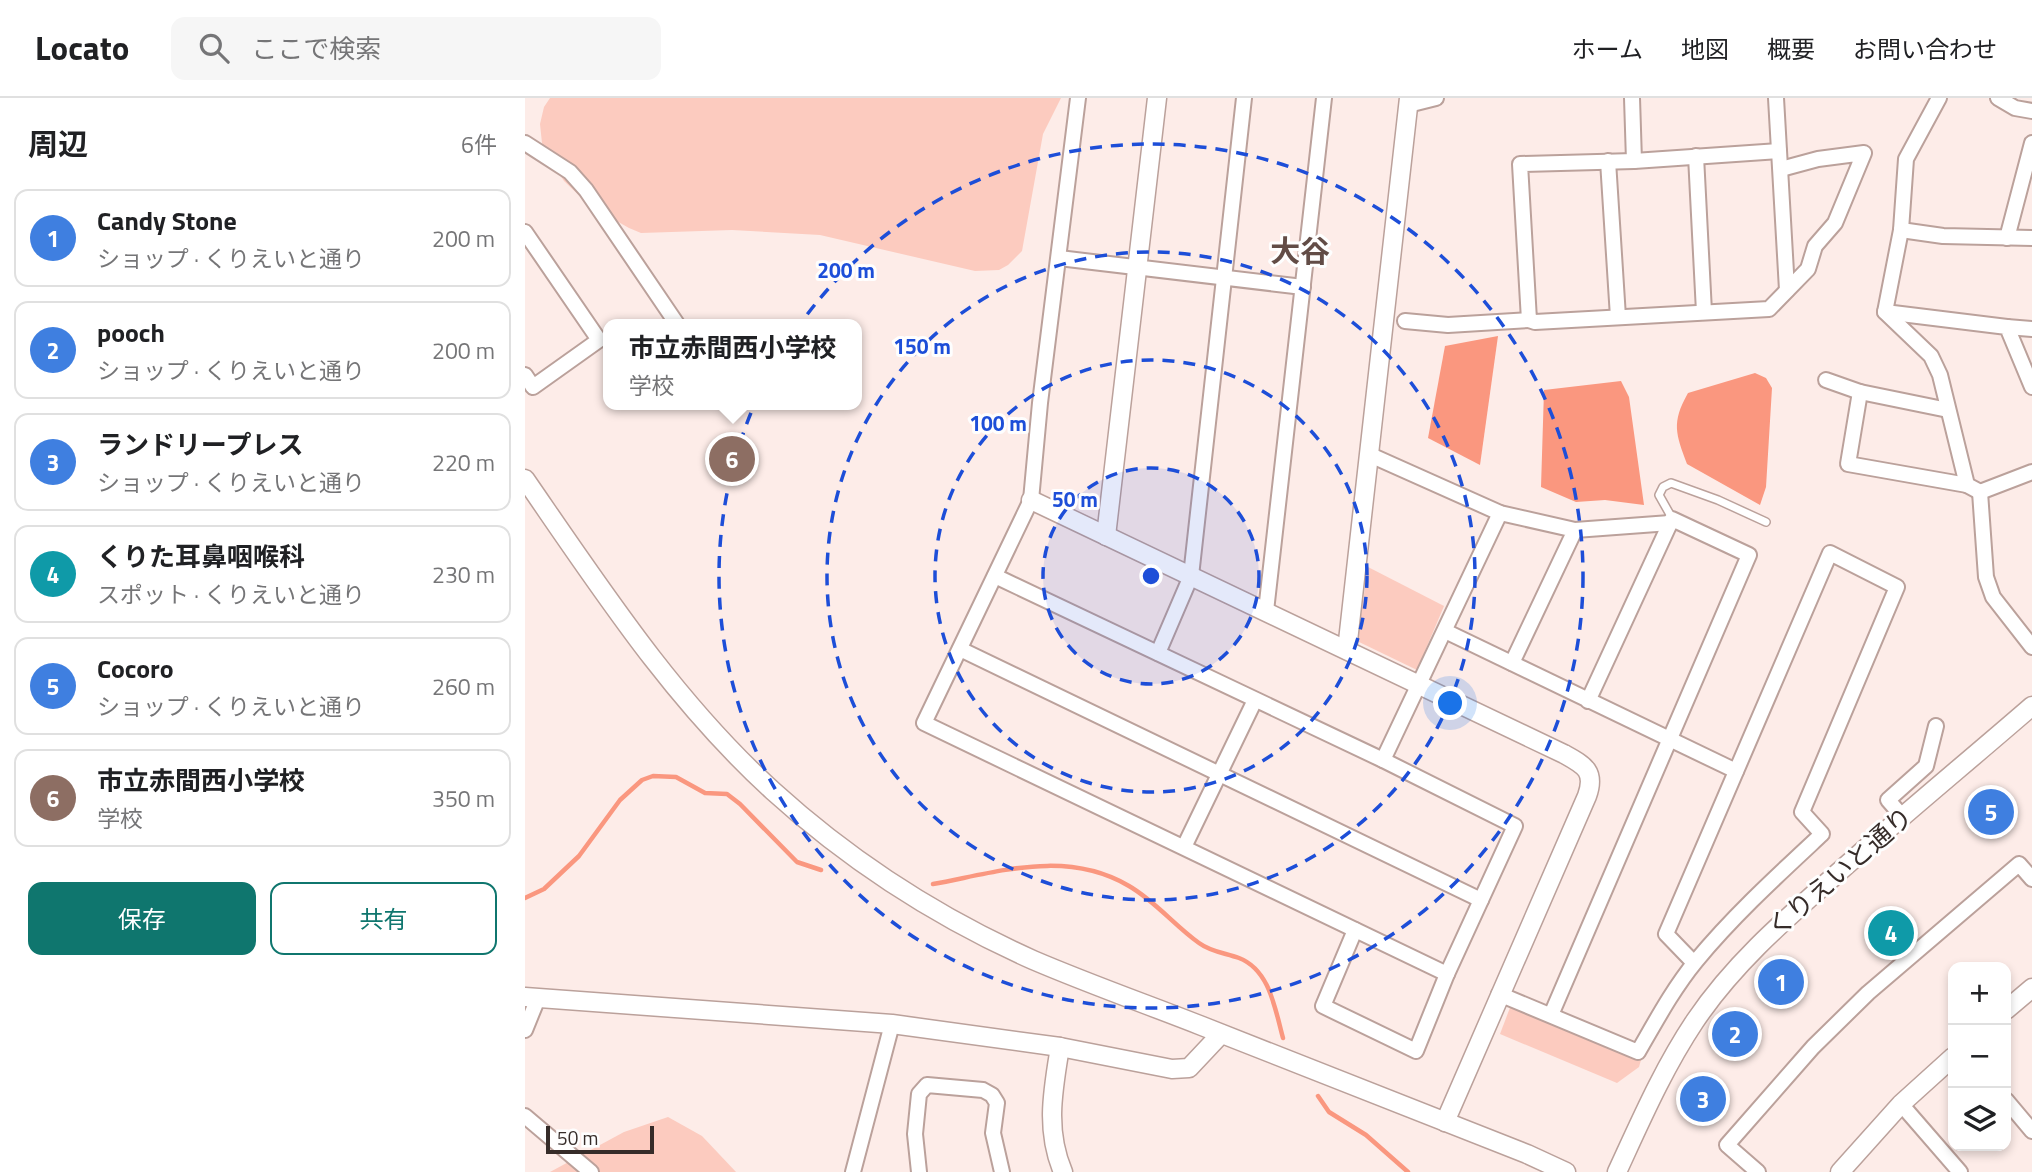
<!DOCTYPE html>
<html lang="ja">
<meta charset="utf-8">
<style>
body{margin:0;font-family:"Titillium Web","Noto Sans JP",sans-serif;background:#f6f6f6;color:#202124}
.controls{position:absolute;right:21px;bottom:21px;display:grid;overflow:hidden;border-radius:14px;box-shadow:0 4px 10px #0003}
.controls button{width:63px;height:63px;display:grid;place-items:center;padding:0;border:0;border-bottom:2px solid #e0e0e0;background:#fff;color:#202124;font:35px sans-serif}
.scale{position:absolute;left:21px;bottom:18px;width:108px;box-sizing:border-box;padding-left:7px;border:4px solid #362c29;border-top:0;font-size:19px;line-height:24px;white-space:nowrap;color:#362c29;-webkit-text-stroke:5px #fefefe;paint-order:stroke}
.you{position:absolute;left:926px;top:606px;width:24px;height:24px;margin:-18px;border:5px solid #fff;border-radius:50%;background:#1a73e8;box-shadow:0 0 0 10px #1a73e833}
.badge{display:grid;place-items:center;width:46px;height:46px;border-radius:50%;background:#0f766e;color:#fff;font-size:23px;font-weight:700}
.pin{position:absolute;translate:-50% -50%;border:4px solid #fff;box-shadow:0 2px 7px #0006}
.popup{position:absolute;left:78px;top:221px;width:259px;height:91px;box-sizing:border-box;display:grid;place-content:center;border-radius:14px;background:#fff;filter:drop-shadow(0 2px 5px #0005);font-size:23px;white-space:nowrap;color:#757577}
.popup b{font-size:26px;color:#202124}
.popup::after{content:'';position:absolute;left:50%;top:100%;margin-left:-14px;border:14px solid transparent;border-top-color:#fff}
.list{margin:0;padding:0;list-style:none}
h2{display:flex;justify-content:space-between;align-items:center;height:91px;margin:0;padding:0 28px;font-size:30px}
h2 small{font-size:23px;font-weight:400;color:#757577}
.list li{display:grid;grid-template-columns:46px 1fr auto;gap:21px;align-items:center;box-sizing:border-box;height:98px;margin:0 14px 14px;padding:0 14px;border:2px solid #e0e0e0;border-radius:14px}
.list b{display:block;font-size:26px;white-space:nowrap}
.list p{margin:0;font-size:23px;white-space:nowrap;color:#757577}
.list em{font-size:23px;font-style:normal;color:#757577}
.actions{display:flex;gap:14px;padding:21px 28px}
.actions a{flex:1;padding:16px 0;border:2px solid #0f766e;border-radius:14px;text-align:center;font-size:24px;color:#0f766e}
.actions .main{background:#0f766e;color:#fff}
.icon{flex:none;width:38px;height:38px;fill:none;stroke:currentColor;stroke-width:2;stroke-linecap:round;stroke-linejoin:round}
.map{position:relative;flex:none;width:1507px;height:1074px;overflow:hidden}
header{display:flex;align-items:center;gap:42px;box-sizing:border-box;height:98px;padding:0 35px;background:#fff;border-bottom:2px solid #e0e0e0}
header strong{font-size:33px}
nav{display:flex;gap:38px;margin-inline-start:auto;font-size:24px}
.search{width:490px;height:63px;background:#f6f6f6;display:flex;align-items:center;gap:18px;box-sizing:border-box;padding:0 24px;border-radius:14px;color:#757577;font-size:26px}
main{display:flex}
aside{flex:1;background:#fff}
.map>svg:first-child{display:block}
.green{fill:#fccbbf}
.water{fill:#fa977f}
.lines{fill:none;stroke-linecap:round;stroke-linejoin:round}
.stream{stroke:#fa977f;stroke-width:4.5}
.service-casing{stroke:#bba19b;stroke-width:10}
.minor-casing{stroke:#bba19b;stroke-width:18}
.tertiary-casing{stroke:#bba19b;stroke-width:21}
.service{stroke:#fff;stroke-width:7}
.minor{stroke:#fff;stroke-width:14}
.tertiary{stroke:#fff;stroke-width:18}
.ring{fill:none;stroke:#1d4ed8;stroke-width:3.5;stroke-dasharray:12 9}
.labels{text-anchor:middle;stroke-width:6;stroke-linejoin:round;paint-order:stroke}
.street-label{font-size:26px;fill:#362c29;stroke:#fefefe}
.quarter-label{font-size:30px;font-weight:bold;fill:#624c46;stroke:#fefefe}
.centre{fill:#1d4ed8;stroke:#fefefe;stroke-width:3.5}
.ring-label{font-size:21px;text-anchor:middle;font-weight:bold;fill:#1d4ed8;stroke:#fefefe;stroke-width:6;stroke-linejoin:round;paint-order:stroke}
</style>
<header>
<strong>Locato</strong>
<div class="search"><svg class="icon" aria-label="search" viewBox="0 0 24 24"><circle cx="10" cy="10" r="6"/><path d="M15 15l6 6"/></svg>ここで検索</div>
<nav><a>ホーム</a><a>地図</a><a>概要</a><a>お問い合わせ</a></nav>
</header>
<main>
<aside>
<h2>周辺<small>6件</small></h2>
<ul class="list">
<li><span class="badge" style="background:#3f7fe0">1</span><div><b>Candy Stone</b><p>ショップ · くりえいと通り</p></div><em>200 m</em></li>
<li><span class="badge" style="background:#3f7fe0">2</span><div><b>pooch</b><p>ショップ · くりえいと通り</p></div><em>200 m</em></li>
<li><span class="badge" style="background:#3f7fe0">3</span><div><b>ランドリープレス</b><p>ショップ · くりえいと通り</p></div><em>220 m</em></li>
<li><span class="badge" style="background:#0f9aa8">4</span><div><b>くりた耳鼻咽喉科</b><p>スポット · くりえいと通り</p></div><em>230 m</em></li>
<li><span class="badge" style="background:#3f7fe0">5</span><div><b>Cocoro</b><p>ショップ · くりえいと通り</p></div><em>260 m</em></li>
<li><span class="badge" style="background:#8d6e63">6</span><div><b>市立赤間西小学校</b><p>学校</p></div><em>350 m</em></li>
</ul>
<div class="actions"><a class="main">保存</a><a>共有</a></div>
</aside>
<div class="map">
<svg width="1507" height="1074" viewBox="0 0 1507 1074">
<rect width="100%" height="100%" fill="#fdece8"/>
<!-- green -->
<g class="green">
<polygon points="25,0 536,0 518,36 497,153 483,167 474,172 450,173 295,137 207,132 116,135 104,130 65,108 39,83 25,62 17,45 15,26 19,9"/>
<polygon points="843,469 919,508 892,572 832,543"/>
<polygon points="986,907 1116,962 1114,969 1092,985 975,936"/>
<polygon points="143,1019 177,1038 211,1074 25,1074 99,1034"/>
</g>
<!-- water -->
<g class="water">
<polygon points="973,238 955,367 903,340 920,248"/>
<path d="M1230 275 1241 280 1247 290 1241 389 1235 407 1162 366C1151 336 1146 325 1163 295Z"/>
<polygon points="1096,283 1104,299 1119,407 1080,402 1051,404 1016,389 1019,292"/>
</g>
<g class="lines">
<!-- stream -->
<g class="stream">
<path d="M408 786C474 774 541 751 604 788 630 803 650 828 674 845 686 854 700 855 714 860 745 872 750 911 758 940"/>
<polyline points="0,800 19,791 54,758 95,702 117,682 128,678 151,679 180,695 202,696 215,706 272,764 296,772"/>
<polyline points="793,998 804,1014 841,1037 883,1074"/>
</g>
<!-- service casing -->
<g class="service-casing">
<polyline id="service" points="1147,420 1134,397 1138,389 1146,385 1193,402 1241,424"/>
</g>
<!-- minor casing -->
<g class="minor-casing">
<g id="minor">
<polyline points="553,0 515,305 506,402 399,625 922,876"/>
<polyline points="1107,0 1109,63"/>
<polyline points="1251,0 1262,192"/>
<polyline points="1414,0 1381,61 1376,132 1360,214 1406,258 1415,277 1442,387 1455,394 1507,374"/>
<polyline points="1473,0 1490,10 1507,13"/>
<polyline points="883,7 911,0"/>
<polyline points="0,45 45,74 61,92 152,226"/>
<polyline points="1254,53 1109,63 995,66 1004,222 1010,224 1244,211 1283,171 1290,148 1310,125 1339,55 1293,61 1256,71"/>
<polyline points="1171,58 1179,214"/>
<polyline points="1083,63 1093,219"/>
<polyline points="1376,132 1418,138 1507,140"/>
<polyline points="0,134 74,242 8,289 0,277"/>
<polyline points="1482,140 1507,45"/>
<polyline points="534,160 778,189"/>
<polyline points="1360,214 1482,229 1507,289"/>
<polyline points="880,223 923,227 1004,222"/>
<polyline points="1482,229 1507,231"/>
<polyline points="1301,282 1335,294 1423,312"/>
<polyline points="1335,294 1323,366 1442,387"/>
<polyline points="843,356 975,415 1050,432 987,565"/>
<polyline points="1455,394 1461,479 1468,499 1507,549"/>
<polyline points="1050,432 1145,425"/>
<polyline points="470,478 858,662 990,728 922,876 891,953 798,908 830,832"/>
<polyline points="741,513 799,0"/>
<polyline points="920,533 1211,673"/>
<polyline points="435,551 956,802"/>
<polyline points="633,555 666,478 719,0"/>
<polyline points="858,662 975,415"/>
<polyline points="1377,718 1363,702 1401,668 1411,628"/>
<polyline points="659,749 730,602"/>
<path d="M974 896 1113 954C1131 923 1148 891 1171 863 1209 817 1253 777 1297 736L1277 714 1372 489 1305 455 1141 836 1169 865"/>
<polyline points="1026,917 1224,457 1147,421 1063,603"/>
<polyline points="0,932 13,900"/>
<polyline points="1481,1002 1507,1033"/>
<polyline points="1376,1006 1435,1074"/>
<polyline points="0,1018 66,1074"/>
<polyline points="328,1074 367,926"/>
<polyline points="394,1074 390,1036 394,996 402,987 458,992 467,997 472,1005 468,1035 477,1074"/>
<polyline points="1233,1074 1202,1047 1288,949 1343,895 1494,766 1507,781"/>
</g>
</g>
<!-- tertiary casing -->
<g class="tertiary-casing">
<g id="tertiary">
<path d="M0 381C76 491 148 602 248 693 324 762 414 820 508 862 564 886 621 906 677 928 785 971 893 1014 1002 1056L1041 1074"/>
<path d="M506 402 1039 656C1059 667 1071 673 1062 698L920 1024"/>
<polyline points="581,438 632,0"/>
<polyline points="822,552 884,0"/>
<polyline points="0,899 367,926 535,949 647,971 664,970 696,936"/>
<polyline points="1481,912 1507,890"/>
<path d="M535 949C528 992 520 1032 538 1074"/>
<path d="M1092 1074C1116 1022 1138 971 1170 923 1207 868 1256 825 1306 781 1372 722 1440 666 1507 608"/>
<polyline points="1315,1074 1376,1006 1428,959"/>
</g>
</g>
<!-- service -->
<use href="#service" class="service"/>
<!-- minor -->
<use href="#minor" class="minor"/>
<!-- tertiary -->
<use href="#tertiary" class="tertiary"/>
</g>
<!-- distance rings -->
<circle cx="626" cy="478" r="108" fill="#1d4ed8" fill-opacity=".12"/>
<g class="ring">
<circle cx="626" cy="478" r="108"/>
<circle cx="626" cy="478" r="216"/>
<circle cx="626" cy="478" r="324"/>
<circle cx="626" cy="478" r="432"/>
</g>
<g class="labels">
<!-- street labels -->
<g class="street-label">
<text transform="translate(1315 774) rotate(-41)" y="9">くりえいと通り</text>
</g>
<!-- quarter labels -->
<g class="quarter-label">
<text x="775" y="164">大谷</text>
</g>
</g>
<circle cx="626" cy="478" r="10" class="centre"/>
<g class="ring-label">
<text x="321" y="180">200 m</text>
<text x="397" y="256">150 m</text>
<text x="473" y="333">100 m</text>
<text x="550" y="409">50 m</text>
</g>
</svg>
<div class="controls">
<button>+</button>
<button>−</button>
<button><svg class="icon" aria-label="layers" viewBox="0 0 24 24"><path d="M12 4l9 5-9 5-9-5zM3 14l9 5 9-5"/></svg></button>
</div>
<div class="scale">50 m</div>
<div class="you"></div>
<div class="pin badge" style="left:1256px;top:884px;background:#3f7fe0">1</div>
<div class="pin badge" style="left:1210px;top:936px;background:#3f7fe0">2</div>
<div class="pin badge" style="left:1178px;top:1001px;background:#3f7fe0">3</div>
<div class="pin badge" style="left:1366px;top:835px;background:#0f9aa8">4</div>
<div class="pin badge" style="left:1466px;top:714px;background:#3f7fe0">5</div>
<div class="pin badge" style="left:207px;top:361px;background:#8d6e63">6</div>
<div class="popup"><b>市立赤間西小学校</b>学校</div>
</div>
</main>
